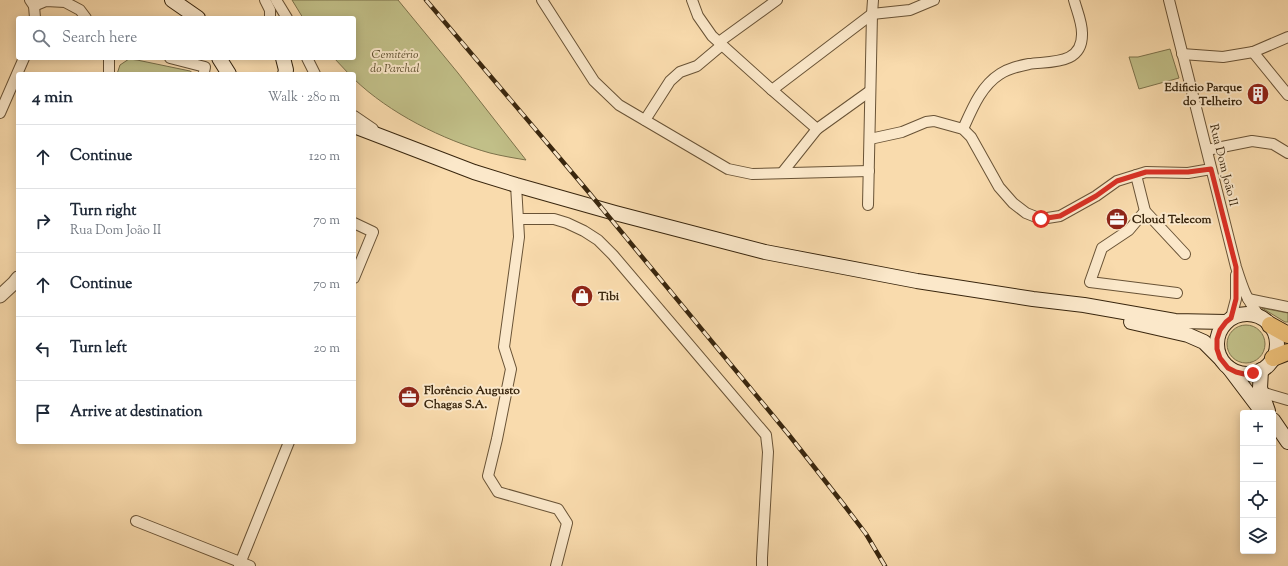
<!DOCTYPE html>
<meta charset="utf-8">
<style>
body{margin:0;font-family:"Sorts Mill Goudy",serif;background:#f6f6f7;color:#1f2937}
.controls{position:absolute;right:12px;bottom:12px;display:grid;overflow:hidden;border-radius:4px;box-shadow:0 2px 10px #0003}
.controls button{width:36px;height:36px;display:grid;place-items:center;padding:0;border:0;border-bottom:1px solid #e0e1e3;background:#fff;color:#1f2937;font:20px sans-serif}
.stop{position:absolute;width:12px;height:12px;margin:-9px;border:3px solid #d93025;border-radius:50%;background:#fff}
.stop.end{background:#d93025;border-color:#fff;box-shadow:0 1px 4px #0008}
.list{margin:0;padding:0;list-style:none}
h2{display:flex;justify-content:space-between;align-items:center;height:52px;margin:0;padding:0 16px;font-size:17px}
h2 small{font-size:13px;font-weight:400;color:#747a83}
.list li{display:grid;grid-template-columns:26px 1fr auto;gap:12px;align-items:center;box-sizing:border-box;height:64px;padding:0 16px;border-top:1px solid #e0e1e3}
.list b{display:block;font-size:15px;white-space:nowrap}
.list p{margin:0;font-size:13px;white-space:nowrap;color:#747a83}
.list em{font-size:13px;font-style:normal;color:#747a83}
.icon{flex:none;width:22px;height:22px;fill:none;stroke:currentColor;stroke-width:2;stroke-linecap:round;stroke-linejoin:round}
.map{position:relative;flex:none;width:1288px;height:566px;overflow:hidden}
.search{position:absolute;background:#fff;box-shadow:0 2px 10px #0003;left:16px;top:16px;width:340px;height:44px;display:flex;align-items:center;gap:10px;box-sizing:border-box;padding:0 14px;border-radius:4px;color:#747a83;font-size:15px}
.panel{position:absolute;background:#fff;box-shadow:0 2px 10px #0003;left:16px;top:72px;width:340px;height:372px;border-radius:4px}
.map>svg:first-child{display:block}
.green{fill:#c1bf88;stroke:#7d724b}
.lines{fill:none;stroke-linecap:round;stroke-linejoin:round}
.minor-casing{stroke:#695336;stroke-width:12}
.tertiary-casing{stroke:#695336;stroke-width:15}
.secondary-casing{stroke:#39260e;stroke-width:16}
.primary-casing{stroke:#39260e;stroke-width:18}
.minor{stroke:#fbe8ca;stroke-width:10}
.tertiary{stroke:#fbe8ca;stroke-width:13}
.secondary{stroke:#fbe8ca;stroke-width:14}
.primary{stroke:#ecbe76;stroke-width:16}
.rail-casing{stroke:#39260e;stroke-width:4.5}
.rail{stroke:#fbe8ca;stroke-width:3;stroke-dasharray:9;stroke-linecap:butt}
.route{stroke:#d93025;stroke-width:5}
.labels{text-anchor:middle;stroke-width:4;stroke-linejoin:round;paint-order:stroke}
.park-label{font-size:12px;font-style:italic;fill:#5b4c2c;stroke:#fbe8ca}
.poi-label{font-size:12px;font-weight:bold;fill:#39260e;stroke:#fbe8ca;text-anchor:start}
.street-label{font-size:12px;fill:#39260e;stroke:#fbe8ca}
</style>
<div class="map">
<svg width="1288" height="566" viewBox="0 0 1288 566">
<rect width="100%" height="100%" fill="#f9dbad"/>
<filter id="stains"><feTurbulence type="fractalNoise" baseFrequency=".005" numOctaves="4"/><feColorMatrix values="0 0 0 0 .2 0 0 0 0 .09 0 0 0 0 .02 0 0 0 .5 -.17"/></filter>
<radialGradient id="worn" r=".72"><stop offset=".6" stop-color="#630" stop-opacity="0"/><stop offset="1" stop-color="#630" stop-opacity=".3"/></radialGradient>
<!-- green -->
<g class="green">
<path d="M292 0H398L458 73 526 160C514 158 502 156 490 153 443 140 389 113 354 79V74H349L334 58H354V18H303Z"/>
<polygon points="1170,49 1179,78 1139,89 1129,57 1138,57"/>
<polygon points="129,59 137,60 190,71 194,74 117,74 120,65"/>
<polygon points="1262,308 1288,313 1288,322 1285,322"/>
<circle cx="1246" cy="344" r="19"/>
</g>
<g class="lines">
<!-- minor casing -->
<g class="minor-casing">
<g id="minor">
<polyline points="30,0 34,6 35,18"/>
<polyline points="265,0 270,10 270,18"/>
<polyline points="276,0 287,18"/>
<polyline points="542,0 594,81 619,105 728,169 752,174 869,171"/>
<polyline points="692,0 698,16 712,36 772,90 872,14"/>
<path d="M1169 0 1236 267C1243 289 1246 299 1261 318"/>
<polyline points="34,6 46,1 65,2 80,10 86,18"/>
<polyline points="872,14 910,10 934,0"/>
<polyline points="719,42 777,0"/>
<polyline points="1253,52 1288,95"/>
<polyline points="1182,54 1223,57 1253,52 1288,37"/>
<polyline points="109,58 109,74"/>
<polyline points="170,58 205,67 204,72"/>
<polyline points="307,58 315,74"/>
<polyline points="772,90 817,129 870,91"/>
<polyline points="0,113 24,58"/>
<polyline points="354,116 373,129"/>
<polyline points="645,120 670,81 680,72 697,66 722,45"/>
<path d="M963 129C972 109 981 86 1000 74 1009 68 1019 66 1029 64 1051 61 1083 65 1082 33 1082 22 1077 11 1074 0"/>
<polyline points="870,139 902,132 926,122 934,121 963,129 971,137 999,187 1013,203 1026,213 1041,219 1060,216 1096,196 1117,181 1146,172 1188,173 1211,169"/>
<polyline points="1207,150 1252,141 1273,144 1288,153"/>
<polyline points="782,173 817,129"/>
<polyline points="1136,175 1145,211 1185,254"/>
<polyline points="516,185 519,237 504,347 511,369 497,439 488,476 498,492 558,509 567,523 556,566"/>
<polyline points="868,205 872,14 873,0"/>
<polyline points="1145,211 1129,230 1102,248 1090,282 1177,293"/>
<polyline points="520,219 554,219 567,223 584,231 598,240 613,255 766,435 768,452 762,558 762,566"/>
<polyline points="354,223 373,232 354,278"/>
<polyline points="1248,299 1288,307"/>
<polyline points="1231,318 1236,299 1236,275"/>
<polyline points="1257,393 1261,392 1288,400"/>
<polyline points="136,521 250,566"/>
<polyline points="239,566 289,442"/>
</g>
</g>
<!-- tertiary casing -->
<g class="tertiary-casing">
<polyline id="tertiary" points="0,296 14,283 18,278"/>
</g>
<!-- secondary casing -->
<g class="secondary-casing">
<g id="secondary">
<polyline points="172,0 198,18"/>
<polyline points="219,58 229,74"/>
<polyline points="283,58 286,70 285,74"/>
<polyline points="354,126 474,172 516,185 615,213 765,252 917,281 1033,299 1084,305 1175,321 1226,322"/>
<circle cx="1247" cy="344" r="30"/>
<polyline points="1131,322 1188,335 1204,342 1220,358"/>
<polyline points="1229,368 1263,413"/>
<polyline points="1261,370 1260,388 1268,411"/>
<polyline points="1273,420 1288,442"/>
</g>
</g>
<!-- primary casing -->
<g class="primary-casing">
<g id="primary">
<polyline points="1270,325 1288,335"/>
<polyline points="1273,358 1288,352"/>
</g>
</g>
<!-- minor -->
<use href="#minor" class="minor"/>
<!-- tertiary -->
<use href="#tertiary" class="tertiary"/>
<!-- secondary -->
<use href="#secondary" class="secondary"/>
<!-- primary -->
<use href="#primary" class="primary"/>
<!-- rail casing -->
<g class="rail-casing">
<polyline id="rail" points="426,0 586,189 789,435 844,505 866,534 885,566"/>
</g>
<!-- rail -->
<use href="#rail" class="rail"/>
</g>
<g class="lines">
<!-- route -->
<polyline class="route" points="1041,219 1060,216 1096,196 1117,181 1146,172 1188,172 1211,169 1236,267 1236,299 1231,318 1226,322 1220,330 1217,339 1217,349 1220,358 1228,368 1236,372 1244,374 1253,373"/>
</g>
<!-- icons -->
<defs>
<g id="building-disc" transform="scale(1.15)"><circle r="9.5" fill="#8f2418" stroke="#fbe8ca"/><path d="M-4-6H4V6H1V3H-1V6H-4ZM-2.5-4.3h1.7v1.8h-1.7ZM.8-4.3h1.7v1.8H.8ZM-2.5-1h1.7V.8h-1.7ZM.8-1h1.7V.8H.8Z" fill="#fff"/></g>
<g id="office-disc" transform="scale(1.15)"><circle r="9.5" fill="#8f2418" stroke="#fbe8ca"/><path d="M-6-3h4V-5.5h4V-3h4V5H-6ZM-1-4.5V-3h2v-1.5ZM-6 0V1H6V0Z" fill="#fff"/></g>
<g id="shop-disc" transform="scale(1.15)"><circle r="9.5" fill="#8f2418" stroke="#fbe8ca"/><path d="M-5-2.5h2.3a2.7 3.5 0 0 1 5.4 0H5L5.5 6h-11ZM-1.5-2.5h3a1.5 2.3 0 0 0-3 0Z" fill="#fff"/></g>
</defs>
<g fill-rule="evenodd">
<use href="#building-disc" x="1258" y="94"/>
<use href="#office-disc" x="1117" y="219"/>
<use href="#shop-disc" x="582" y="296"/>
<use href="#office-disc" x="409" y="397"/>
</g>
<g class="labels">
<!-- park labels -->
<g class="park-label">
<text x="395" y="58">Cemitério<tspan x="395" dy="14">do Parchal</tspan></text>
</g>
<!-- poi labels -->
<g class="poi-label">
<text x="1242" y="91" text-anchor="end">Edificio Parque<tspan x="1242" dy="14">do Telheiro</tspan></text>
<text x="1132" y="223">Cloud Telecom</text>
<text x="598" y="300">Tibi</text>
<text x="424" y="394">Florêncio Augusto<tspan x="424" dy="14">Chagas S.A.</tspan></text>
</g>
<!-- street labels -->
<g class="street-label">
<text transform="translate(1224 165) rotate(76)" y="4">Rua Dom João II</text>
</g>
</g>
<rect width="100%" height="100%" filter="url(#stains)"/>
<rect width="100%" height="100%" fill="url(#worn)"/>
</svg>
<div class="controls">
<button>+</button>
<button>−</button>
<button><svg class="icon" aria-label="locate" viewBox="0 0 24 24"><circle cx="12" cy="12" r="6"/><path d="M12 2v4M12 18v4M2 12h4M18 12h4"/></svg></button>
<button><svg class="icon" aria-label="layers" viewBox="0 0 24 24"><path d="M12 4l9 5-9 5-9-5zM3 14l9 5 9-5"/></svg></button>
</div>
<div class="stop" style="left:1041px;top:219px"></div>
<div class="stop end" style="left:1253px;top:373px"></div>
<div class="search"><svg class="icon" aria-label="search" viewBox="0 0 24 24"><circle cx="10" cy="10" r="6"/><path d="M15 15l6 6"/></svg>Search here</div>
<section class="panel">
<h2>4 min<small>Walk · 280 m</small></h2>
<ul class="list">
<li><svg class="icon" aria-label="ahead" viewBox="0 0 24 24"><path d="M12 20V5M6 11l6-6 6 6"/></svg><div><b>Continue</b></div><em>120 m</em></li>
<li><svg class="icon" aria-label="right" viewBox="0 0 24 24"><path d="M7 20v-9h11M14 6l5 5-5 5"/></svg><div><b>Turn right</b><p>Rua Dom João II</p></div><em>70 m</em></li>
<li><svg class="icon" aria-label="ahead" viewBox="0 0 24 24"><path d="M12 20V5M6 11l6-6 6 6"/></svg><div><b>Continue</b></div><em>70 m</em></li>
<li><svg class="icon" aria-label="left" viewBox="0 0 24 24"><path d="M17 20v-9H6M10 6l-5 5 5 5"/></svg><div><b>Turn left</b></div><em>20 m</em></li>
<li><svg class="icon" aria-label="arrive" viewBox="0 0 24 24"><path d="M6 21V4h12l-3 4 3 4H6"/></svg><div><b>Arrive at destination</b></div></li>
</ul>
</section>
</div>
